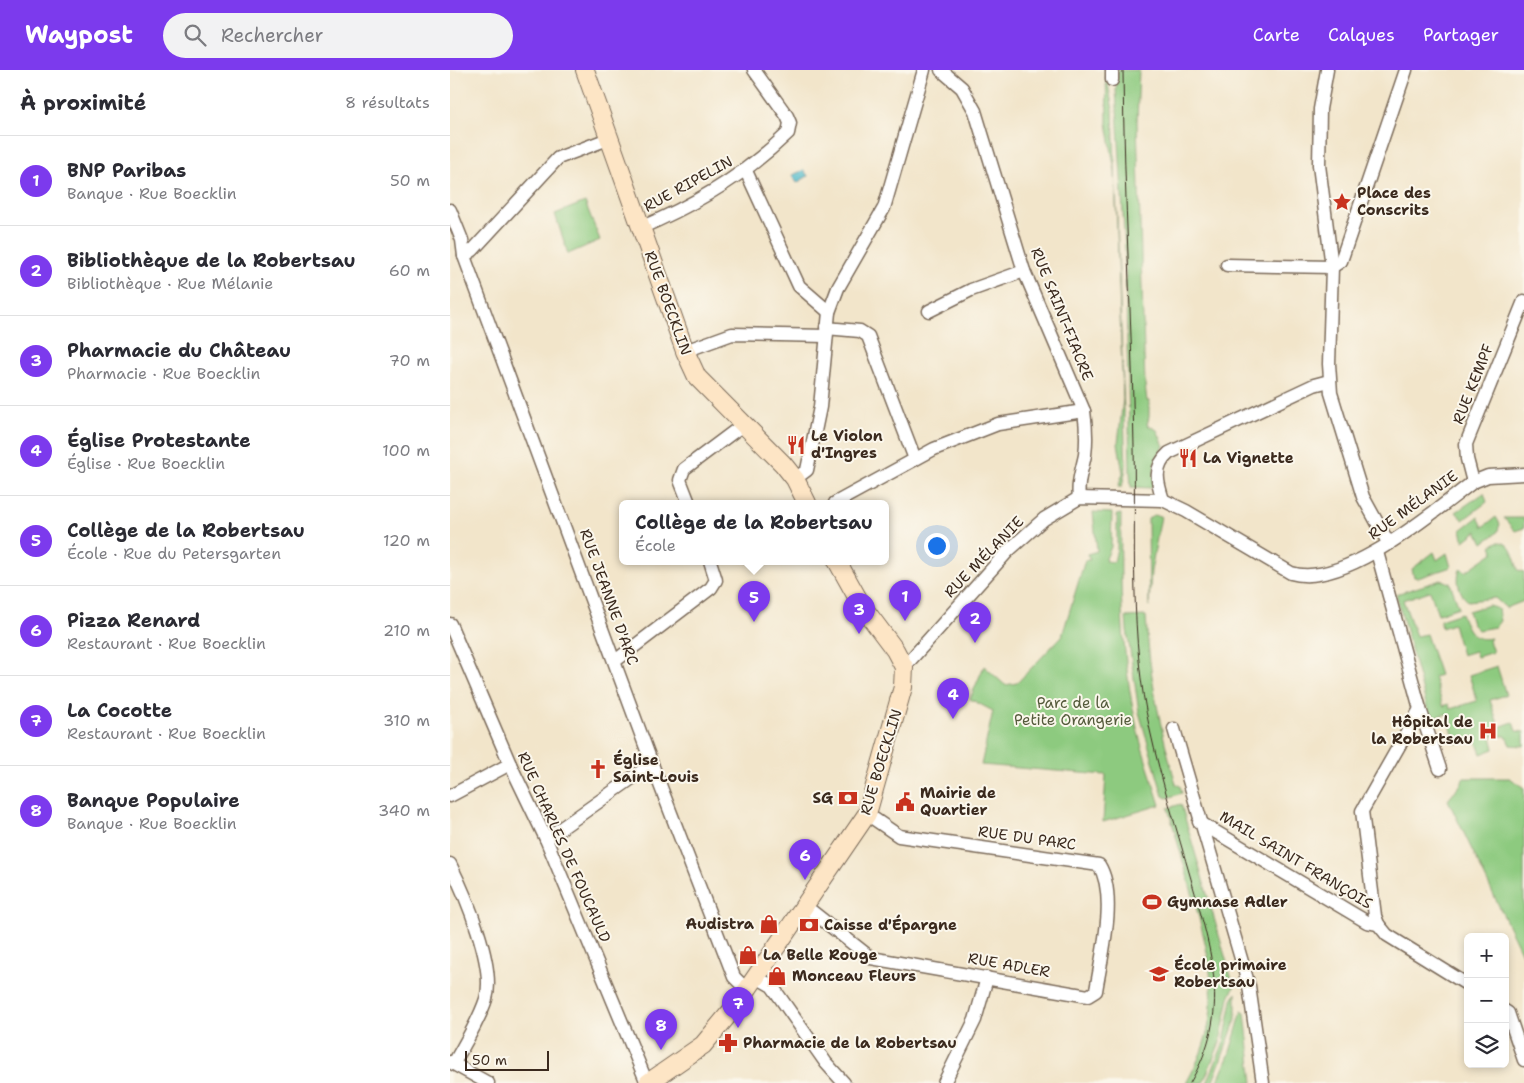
<!DOCTYPE html>
<html lang="fr">
<meta charset="utf-8">
<style>
body{margin:0;font-family:"Shantell Sans",sans-serif;background:#f2f2f3;color:#2b2b33}
.controls{position:absolute;right:15px;bottom:15px;display:grid;overflow:hidden;border-radius:8px;box-shadow:0 2px 8px #0003}
.controls button{width:45px;height:45px;display:grid;place-items:center;padding:0;border:0;border-bottom:1px solid #e1e1e2;background:#fff;color:#2b2b33;font:25px sans-serif}
.scale{position:absolute;left:15px;bottom:12px;width:84px;box-sizing:border-box;padding-left:5px;border:2px solid #3b2a1e;border-top:0;font-size:14px;line-height:18px;white-space:nowrap;color:#3b2a1e;-webkit-text-stroke:4px #fbf7ec;paint-order:stroke}
.you{position:absolute;left:486px;top:475px;width:18px;height:18px;margin:-12px;border:4px solid #fff;border-radius:50%;background:#1a73e8;box-shadow:0 0 0 8px #1a73e833}
.badge{display:grid;place-items:center;width:32px;height:32px;border-radius:50%;background:#7c3aed;color:#fff;font-size:16px;font-weight:700}
.pin{position:absolute;translate:-50% -41px;filter:drop-shadow(0 1px 2px #0008)}
.pin::after{content:'';position:absolute;top:26px;width:18px;height:15px;background:inherit;clip-path:polygon(0 0,100% 0,50% 100%)}
.popup{position:absolute;left:169px;top:430px;width:270px;height:65px;box-sizing:border-box;display:grid;place-content:center;border-radius:8px;background:#fff;filter:drop-shadow(0 1px 4px #0005);font-size:16px;white-space:nowrap;color:#7c7c81}
.popup b{font-size:19px;color:#2b2b33}
.popup::after{content:'';position:absolute;left:50%;top:100%;margin-left:-10px;border:10px solid transparent;border-top-color:#fff}
.list{margin:0;padding:0;list-style:none}
h2{display:flex;justify-content:space-between;align-items:center;height:65px;margin:0;padding:0 20px;font-size:21px}
h2 small{font-size:16px;font-weight:400;color:#7c7c81}
.list li{display:grid;grid-template-columns:32px 1fr auto;gap:15px;align-items:center;box-sizing:border-box;height:90px;padding:0 20px;border-top:1px solid #e1e1e2}
.list b{display:block;font-size:19px;white-space:nowrap}
.list p{margin:0;font-size:16px;white-space:nowrap;color:#7c7c81}
.list em{font-size:16px;font-style:normal;color:#7c7c81}
.icon{flex:none;width:28px;height:28px;fill:none;stroke:currentColor;stroke-width:2;stroke-linecap:round;stroke-linejoin:round}
.map{position:relative;flex:none;width:1074px;height:1013px;overflow:hidden}
header{display:flex;align-items:center;gap:30px;box-sizing:border-box;height:70px;padding:0 25px;background:#7c3aed;color:#fff}
header strong{font-size:24px}
nav{display:flex;gap:28px;margin-inline-start:auto;font-size:18px}
.search{width:350px;height:45px;background:#f2f2f3;display:flex;align-items:center;gap:12px;box-sizing:border-box;padding:0 18px;border-radius:28px;color:#7c7c81;font-size:19px}
main{display:flex}
aside{flex:1;background:#fff}
.map>svg:first-child{display:block}
.green{fill:#8dca7f;stroke:#647a4e}
.water{fill:#4cb8c8;stroke:#447173}
.lines{fill:none;stroke-linecap:round;stroke-linejoin:round}
.street-casing{stroke:#7b6b5a;stroke-width:15}
.secondary-casing{stroke:#7b6b5a;stroke-width:20}
.street{stroke:#fff;stroke-width:12}
.secondary{stroke:#fde5c5;stroke-width:18}
.tram{stroke:#3b2a1e;stroke-width:1}
.labels{text-anchor:middle;stroke-width:4;stroke-linejoin:round;paint-order:stroke}
.street-label{font-size:15px;fill:#3b2a1e;stroke:#fbf7ec}
.poi-label{font-size:15px;font-weight:bold;fill:#3b2a1e;stroke:#fbf7ec;text-anchor:start}
.park-label{font-size:15px;fill:#545a3b;stroke:#fbf7ec}
</style>
<header>
<strong>Waypost</strong>
<div class="search"><svg class="icon" aria-label="search" viewBox="0 0 24 24"><circle cx="10" cy="10" r="6"/><path d="M15 15l6 6"/></svg>Rechercher</div>
<nav><a>Carte</a><a>Calques</a><a>Partager</a></nav>
</header>
<main>
<aside>
<h2>À proximité<small>8 résultats</small></h2>
<ul class="list">
<li><span class="badge">1</span><div><b>BNP Paribas</b><p>Banque · Rue Boecklin</p></div><em>50 m</em></li>
<li><span class="badge">2</span><div><b>Bibliothèque de la Robertsau</b><p>Bibliothèque · Rue Mélanie</p></div><em>60 m</em></li>
<li><span class="badge">3</span><div><b>Pharmacie du Château</b><p>Pharmacie · Rue Boecklin</p></div><em>70 m</em></li>
<li><span class="badge">4</span><div><b>Église Protestante</b><p>Église · Rue Boecklin</p></div><em>100 m</em></li>
<li><span class="badge">5</span><div><b>Collège de la Robertsau</b><p>École · Rue du Petersgarten</p></div><em>120 m</em></li>
<li><span class="badge">6</span><div><b>Pizza Renard</b><p>Restaurant · Rue Boecklin</p></div><em>210 m</em></li>
<li><span class="badge">7</span><div><b>La Cocotte</b><p>Restaurant · Rue Boecklin</p></div><em>310 m</em></li>
<li><span class="badge">8</span><div><b>Banque Populaire</b><p>Banque · Rue Boecklin</p></div><em>340 m</em></li>
</ul>
</aside>
<div class="map">
<svg width="1074" height="1013" viewBox="0 0 1074 1013">
<rect width="100%" height="100%" fill="#fbf7ec"/>
<filter id="ink" filterUnits="userSpaceOnUse"><feTurbulence type="fractalNoise" baseFrequency=".02" numOctaves="2"/><feDisplacementMap in="SourceGraphic" scale="10" xChannelSelector="R" yChannelSelector="G"/><feConvolveMatrix kernelMatrix="1 2 1 2 8 2 1 2 1" color-interpolation-filters="sRGB"/></filter>
<filter id="wash" filterUnits="userSpaceOnUse"><feTurbulence type="fractalNoise" baseFrequency=".0096" numOctaves="4" result="noise"/><feDisplacementMap in="SourceGraphic" scale="20" xChannelSelector="R" yChannelSelector="G"/><feGaussianBlur stdDeviation="1.12" result="paint"/><feColorMatrix in="noise" values="0 0 0 0 0 0 0 0 0 0 0 0 0 0 0 0 0 1.4 0 .05"/><feComposite in="paint" operator="in"/></filter>
<g filter="url(#wash)">
<rect width="100%" height="100%" fill="#f2e5ca"/>
<!-- green -->
<g class="green">
<polygon points="668,0 689,0 687,52 695,315 697,331 699,331 699,347 697,355 707,360 714,376 705,392 703,415 701,418 681,417 680,401 675,178 666,20"/>
<polygon points="656,3 663,40 676,398 672,417 668,417 673,403 668,373 673,329 665,102 657,53"/>
<polygon points="135,132 150,170 118,184 105,144"/>
<polygon points="1034,423 1037,432 1013,450 1006,442"/>
<path d="M643 442 662 443 661 477 655 491 664 492 667 478V445L671 444C670 517 671 587 687 658 693 684 702 709 710 735L653 752 656 705 531 695 543 641 520 629 534 596 555 615 567 613 612 566 635 490H640L637 484 647 481Z"/>
<polygon points="703,445 711,446 701,501 699,536 698,449"/>
<polygon points="1028,447 1033,457 1046,447 1050,454 1047,463 1033,473 1027,461 1014,471 1011,460"/>
<polygon points="1054,448 1074,448 1074,458 1065,461"/>
<path d="M1047 472C1062 471 1064 488 1068 500L1074 502V531L1056 538 1045 528 1018 531C1009 524 1005 508 1011 498L1015 502 1044 482 1041 476Z"/>
<polygon points="984,482 987,490 997,483 1001,497 968,508 964,507 962,499"/>
<polygon points="991,510 1000,513 1009,537 988,544 980,521 953,530 966,566 976,564 990,605 984,607 993,636 999,634 1000,639 1027,631 1019,605 1047,596 1056,625 1040,630 1049,657 1063,652 1066,661 1074,662 1074,676 1060,675 1056,666 1041,666 1044,679 1031,684 1025,668 1006,674 997,644 980,648 946,524"/>
<polygon points="1039,535 1048,539 1050,551 1045,557 1028,560 1022,554 1018,541"/>
<path d="M1011 543C1017 559 1022 572 1041 568L1039 571 1043 582 1027 587 1025 581 1012 585 1003 554 992 558 990 550Z"/>
<path d="M696 546C699 605 710 658 726 714L730 716 732 723 717 728 713 726 689 642 677 560 676 547Z"/>
<polygon points="1013,708 1060,708 1074,718 1074,888 998,730 1012,713"/>
<path d="M731 734 784 917 779 928 770 972 753 1013H736C774 949 763 897 744 830 735 799 727 769 718 738Z"/>
<polygon points="786,923 786,949 765,1006 762,1013 757,1013 774,972 782,930"/>
<polygon points="792,941 795,943 803,1013 767,1013 779,985"/>
</g>
<!-- water -->
<polygon class="water" points="354,100 358,106 347,113 342,105"/>
</g>
<g filter="url(#ink)">
<g class="lines">
<!-- street casing -->
<g class="street-casing">
<g id="street">
<path d="M491 0 512 18 525 41 574 201 634 341C636 355 637 370 635 385 632 400 627 412 629 428"/>
<polyline points="662,0 662,10"/>
<polyline points="877,0 870,39 869,95 882,197 879,294 881,323 913,427 939,474"/>
<polyline points="296,101 349,216 379,242"/>
<polyline points="0,140 12,170 14,186 202,694 284,907 297,920"/>
<path d="M190 158C245 135 295 105 338 63L340 53 337 46 304 0"/>
<polyline points="14,186 23,180 108,88 158,69"/>
<polyline points="777,195 882,197 891,191 956,0"/>
<polyline points="479,241 521,220 574,201"/>
<polyline points="376,258 410,261 418,266 465,389"/>
<polyline points="235,281 282,264 376,266"/>
<polyline points="345,409 357,400 370,337 379,242 388,218 434,138 474,0"/>
<polyline points="1023,412 1017,389 1016,374 1074,231"/>
<path d="M713 430C707 412 703 397 719 383L864 315 879 311"/>
<polyline points="239,433 230,410 234,399 294,354"/>
<polyline points="385,433 484,379 548,354 634,341"/>
<polyline points="927,482 970,639 990,699"/>
<polyline points="0,554 60,694 96,769 197,1013"/>
<polyline points="165,591 261,518 266,510 260,491"/>
<path d="M454 597 558 481 594 449 629 428 713 430 736 441 841 503C894 519 983 442 1023 412L1038 406 1074 404"/>
<polyline points="970,639 912,741 925,846 928,854 937,865 1018,915"/>
<polyline points="724,659 799,916 813,1013"/>
<polyline points="0,726 60,694"/>
<polyline points="749,752 917,852 928,854"/>
<polyline points="96,769 202,694"/>
<path d="M0 794C15 824 46 896 36 929 29 951 15 973 4 993"/>
<path d="M355 836 421 888 638 926 646 921C651 887 668 826 649 795L449 766 417 744"/>
<polyline points="306,907 322,916 376,993 394,1013"/>
<polyline points="1055,941 1058,943 1074,990"/>
<polyline points="0,992 38,1013"/>
<polyline points="494,1013 525,950 537,908"/>
</g>
</g>
<!-- secondary casing -->
<g class="secondary-casing">
<g id="secondary">
<polyline points="135,0 235,281 247,307 333,394 345,409 357,433"/>
<polyline points="198,1013 253,975 288,933 417,744 453,617 454,597 445,580 412,536 387,491"/>
</g>
</g>
<!-- street -->
<use href="#street" class="street"/>
<!-- secondary -->
<use href="#secondary" class="secondary"/>
<!-- tram -->
<path class="tram" d="M673 0C674 126 682 251 684 377 686 471 679 568 700 660 711 710 727 760 741 809 762 884 782 941 740 1013"/>
</g>
</g>
<!-- icons -->
<defs>
<g id="sight-bare" transform="scale(1.5)"><path d="M0-6L1.8-2.2L6-1.7L2.9 1.2L3.7 5.4L0 3.3L-3.7 5.4L-2.9 1.2L-6-1.7L-1.8-2.2Z" fill="#c8321e" stroke="#fbf7ec" stroke-width="2.5" paint-order="stroke"/></g>
<g id="restaurant-bare" transform="scale(1.5)"><path d="M-5-6h1v4h1v-4h1v4h1v-4h1v5L-1.5 .5V6h-2V.5L-5-1ZM5-6V6H3V1.5H1.5Q1.5-4 5-6Z" fill="#c8321e" stroke="#fbf7ec" stroke-width="2.5" paint-order="stroke"/></g>
<g id="hospital-bare" transform="scale(1.5)"><path d="M-5-5h3v3.5h4V-5h3V5h-3V1.5h-4V5h-3Z" fill="#c8321e" stroke="#fbf7ec" stroke-width="2.5" paint-order="stroke"/></g>
<g id="church-bare" transform="scale(1.5)"><path d="M-1.2-6h2.4v3.5h3.3v2.4h-3.3V6h-2.4V-.1h-3.3v-2.4h3.3Z" fill="#c8321e" stroke="#fbf7ec" stroke-width="2.5" paint-order="stroke"/></g>
<g id="bank-bare" transform="scale(1.5)"><path d="M-6-4H6V4H-6ZM0-2.3a2.3 2.3 0 1 0 0 4.6a2.3 2.3 0 1 0 0-4.6Z" fill="#c8321e" stroke="#fbf7ec" stroke-width="2.5" paint-order="stroke"/></g>
<g id="civic-bare" transform="scale(1.5)"><path d="M-.6-6.5H3V-4.5H.6V-3L4-1V1h2V6H-6V1h2V-1L-.6-3ZM-1.2 2.5V6h2.4V2.5Z" fill="#c8321e" stroke="#fbf7ec" stroke-width="2.5" paint-order="stroke"/></g>
<g id="stadium-bare" transform="scale(1.5)"><path d="M0-5a6.5 5 0 1 0 0 10a6.5 5 0 1 0 0-10ZM-3.5-1.8h7v3.6h-7Z" fill="#c8321e" stroke="#fbf7ec" stroke-width="2.5" paint-order="stroke"/></g>
<g id="shop-bare" transform="scale(1.5)"><path d="M-5-2.5h2.3a2.7 3.5 0 0 1 5.4 0H5L5.5 6h-11ZM-1.5-2.5h3a1.5 2.3 0 0 0-3 0Z" fill="#c8321e" stroke="#fbf7ec" stroke-width="2.5" paint-order="stroke"/></g>
<g id="school-bare" transform="scale(1.5)"><path d="M0-5L7-2L0 1L-7-2ZM-4 1L0 2.5L4 1V4Q0 6-4 4Z" fill="#c8321e" stroke="#fbf7ec" stroke-width="2.5" paint-order="stroke"/></g>
<g id="pharmacy-bare" transform="scale(1.5)"><path d="M-2-6h4v4h4v4h-4v4h-4v-4h-4v-4h4Z" fill="#c8321e" stroke="#fbf7ec" stroke-width="2.5" paint-order="stroke"/></g>
</defs>
<g fill-rule="evenodd">
<use href="#sight-bare" x="892" y="132"/>
<use href="#restaurant-bare" x="346" y="375"/>
<use href="#restaurant-bare" x="738" y="388"/>
<use href="#hospital-bare" x="1038" y="661"/>
<use href="#church-bare" x="148" y="699"/>
<use href="#bank-bare" x="398" y="728"/>
<use href="#civic-bare" x="455" y="732"/>
<use href="#stadium-bare" x="702" y="832"/>
<use href="#shop-bare" x="319" y="854"/>
<use href="#bank-bare" x="359" y="855"/>
<use href="#shop-bare" x="298" y="885"/>
<use href="#school-bare" x="709" y="904"/>
<use href="#shop-bare" x="327" y="906"/>
<use href="#pharmacy-bare" x="278" y="973"/>
</g>
<g class="labels">
<!-- street labels -->
<g class="street-label">
<text transform="translate(238 114) rotate(-29)" y="5">RUE RIPELIN</text>
<text transform="translate(218 233) rotate(70)" y="5">RUE BOECKLIN</text>
<text transform="translate(612 244) rotate(68)" y="5">RUE SAINT-FIACRE</text>
<text transform="translate(1023 314) rotate(-68)" y="5">RUE KEMPF</text>
<text transform="translate(963 435) rotate(-36)" y="5">RUE MÉLANIE</text>
<text transform="translate(534 487) rotate(-46)" y="5">RUE MÉLANIE</text>
<text transform="translate(159 527) rotate(70)" y="5">RUE JEANNE D'ARC</text>
<text transform="translate(431 692) rotate(-73)" y="5">RUE BOECKLIN</text>
<text transform="translate(577 768) rotate(8)" y="5">RUE DU PARC</text>
<text transform="translate(114 777) rotate(66)" y="5">RUE CHARLES DE FOUCAULD</text>
<text transform="translate(846 790) rotate(31)" y="5">MAIL SAINT FRANÇOIS</text>
<text transform="translate(559 895) rotate(10)" y="5">RUE ADLER</text>
</g>
<!-- poi labels -->
<g class="poi-label">
<text x="907" y="128">Place des<tspan x="907" dy="17">Conscrits</tspan></text>
<text x="361" y="371">Le Violon<tspan x="361" dy="17">d'Ingres</tspan></text>
<text x="753" y="393">La Vignette</text>
<text x="1023" y="657" text-anchor="end">Hôpital de<tspan x="1023" dy="17">la Robertsau</tspan></text>
<text x="163" y="695">Église<tspan x="163" dy="17">Saint-Louis</tspan></text>
<text x="470" y="728">Mairie de<tspan x="470" dy="17">Quartier</tspan></text>
<text x="383" y="733" text-anchor="end">SG</text>
<text x="717" y="837">Gymnase Adler</text>
<text x="304" y="859" text-anchor="end">Audistra</text>
<text x="374" y="860">Caisse d'Épargne</text>
<text x="313" y="890">La Belle Rouge</text>
<text x="724" y="900">École primaire<tspan x="724" dy="17">Robertsau</tspan></text>
<text x="342" y="911">Monceau Fleurs</text>
<text x="293" y="978">Pharmacie de la Robertsau</text>
</g>
<!-- park labels -->
<g class="park-label">
<text x="623" y="638">Parc de la<tspan x="623" dy="17">Petite Orangerie</tspan></text>
</g>
</g>
</svg>
<div class="controls">
<button>+</button>
<button>−</button>
<button><svg class="icon" aria-label="layers" viewBox="0 0 24 24"><path d="M12 4l9 5-9 5-9-5zM3 14l9 5 9-5"/></svg></button>
</div>
<div class="scale">50 m</div>
<div class="you"></div>
<div class="pin badge" style="left:455px;top:551px">1</div>
<div class="pin badge" style="left:525px;top:573px">2</div>
<div class="pin badge" style="left:409px;top:564px">3</div>
<div class="pin badge" style="left:503px;top:649px">4</div>
<div class="pin badge" style="left:304px;top:552px">5</div>
<div class="popup"><b>Collège de la Robertsau</b>École</div>
<div class="pin badge" style="left:355px;top:810px">6</div>
<div class="pin badge" style="left:288px;top:958px">7</div>
<div class="pin badge" style="left:211px;top:980px">8</div>
</div>
</main>
